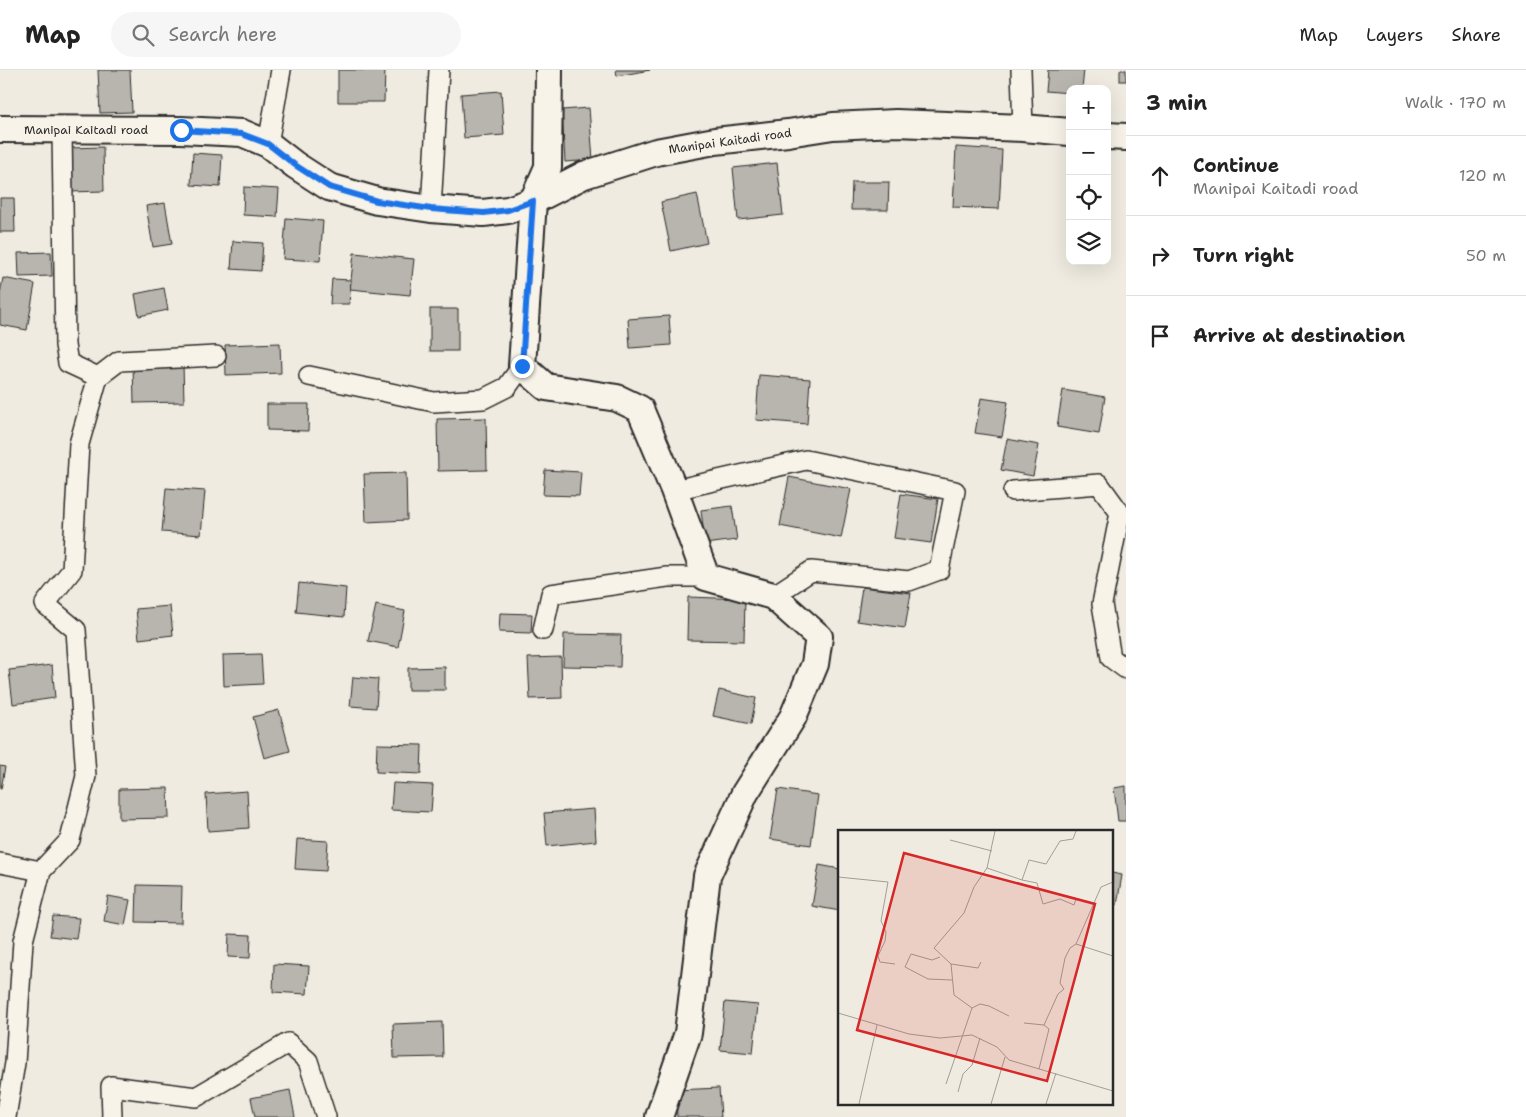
<!DOCTYPE html>
<meta charset="utf-8">
<style>
body{margin:0;font-family:"Shantell Sans",sans-serif;background:#f6f6f6;color:#222}
.controls{position:absolute;right:15px;top:15px;display:grid;overflow:hidden;border-radius:10px;box-shadow:0 5px 20px #0002}
.controls button{width:45px;height:45px;display:grid;place-items:center;padding:0;border:0;border-bottom:1px solid #e0e0e0;background:#fff;color:#222;font:25px sans-serif}
.stop{position:absolute;width:15px;height:15px;margin:-11px;border:4px solid #1a73e8;border-radius:50%;background:#fff}
.stop.end{background:#1a73e8;border-color:#fff;box-shadow:0 1px 5px #0008}
.list{margin:0;padding:0;list-style:none}
h2{display:flex;justify-content:space-between;align-items:center;height:65px;margin:0;padding:0 20px;font-size:21px}
h2 small{font-size:16px;font-weight:400;color:#767676}
.list li{display:grid;grid-template-columns:32px 1fr auto;gap:15px;align-items:center;box-sizing:border-box;height:80px;padding:0 20px;border-top:1px solid #e0e0e0}
.list b{display:block;font-size:19px;white-space:nowrap}
.list p{margin:0;font-size:16px;white-space:nowrap;color:#767676}
.list em{font-size:16px;font-style:normal;color:#767676}
.icon{flex:none;width:28px;height:28px;fill:none;stroke:currentColor;stroke-width:2;stroke-linecap:round;stroke-linejoin:round}
.map{position:relative;flex:none;width:1126px;height:1047px;overflow:hidden}
header{display:flex;align-items:center;gap:30px;box-sizing:border-box;height:70px;padding:0 25px;background:#fff;border-bottom:1px solid #e0e0e0}
header strong{font-size:24px}
nav{display:flex;gap:28px;margin-inline-start:auto;font-size:18px}
.search{width:350px;height:45px;background:#f6f6f6;display:flex;align-items:center;gap:12px;box-sizing:border-box;padding:0 18px;border-radius:28px;color:#767676;font-size:19px}
main{display:flex}
aside{flex:1;background:#fff}
.map>svg:first-child{display:block}
.building{fill:#b8b5ae;stroke:#2b2b2b}
.lines{fill:none;stroke-linecap:round;stroke-linejoin:round}
.street-casing{stroke:#2b2b2b;stroke-width:22}
.secondary-casing{stroke:#2b2b2b;stroke-width:30}
.street{stroke:#f7f3e8;stroke-width:19}
.secondary{stroke:#f7f3e8;stroke-width:26}
.route{stroke:#1a73e8;stroke-width:6}
.labels{text-anchor:middle;stroke-width:5;stroke-linejoin:round;paint-order:stroke}
.street-label{font-size:12px;fill:#2b2b2b;stroke:#f7f3e8}
.inset-road{fill:none;stroke:#a19e98;stroke-width:1}
.view{fill:#d62828;fill-opacity:0.15;stroke:#d62828;stroke-width:2.5}
.inset-edge{fill:none;stroke:#2b2b2b;stroke-width:2.5}
</style>
<header>
<strong>Map</strong>
<div class="search"><svg class="icon" aria-label="search" viewBox="0 0 24 24"><circle cx="10" cy="10" r="6"/><path d="M15 15l6 6"/></svg>Search here</div>
<nav><a>Map</a><a>Layers</a><a>Share</a></nav>
</header>
<main>
<div class="map">
<svg width="1126" height="1047" viewBox="0 0 1126 1047">
<rect width="100%" height="100%" fill="#efebe0"/>
<filter id="ink" filterUnits="userSpaceOnUse"><feTurbulence type="fractalNoise" baseFrequency=".02" numOctaves="2"/><feDisplacementMap in="SourceGraphic" scale="10" xChannelSelector="R" yChannelSelector="G"/><feConvolveMatrix kernelMatrix="1 2 1 2 8 2 1 2 1" color-interpolation-filters="sRGB"/></filter>
<g filter="url(#ink)">
<!-- building -->
<g class="building">
<polygon points="98,0 130,0 132,42 100,43"/>
<polygon points="338,0 385,0 384,32 338,32"/>
<polygon points="616,0 650,0 617,6"/>
<polygon points="1048,0 1084,0 1082,19 1070,19 1070,23 1046,21"/>
<rect x="1120" y="0" width="6" height="11"/>
<polygon points="501,21 504,65 464,68 461,24"/>
<polygon points="589,38 593,90 565,92 562,40"/>
<polygon points="103,77 104,121 70,122 69,78"/>
<polygon points="956,77 1002,80 999,139 953,137"/>
<polygon points="193,83 222,85 220,117 191,115"/>
<polygon points="777,93 783,145 738,150 733,98"/>
<polygon points="852,112 889,112 888,140 851,140"/>
<polygon points="244,117 279,119 277,147 243,145"/>
<polygon points="697,124 707,173 671,181 661,132"/>
<polygon points="0,128 14,128 15,162 0,162"/>
<polygon points="165,133 172,174 153,177 146,136"/>
<polygon points="286,148 323,151 320,191 283,189"/>
<polygon points="233,171 263,173 261,201 231,199"/>
<polygon points="51,182 52,206 19,207 18,183"/>
<polygon points="354,183 414,189 410,225 350,219"/>
<polygon points="3,208 35,214 27,260 0,255 0,224"/>
<polygon points="332,209 351,210 349,234 330,234"/>
<polygon points="164,218 168,240 139,246 135,224"/>
<rect x="430" y="239" width="28" height="42"/>
<polygon points="669,246 671,275 630,278 628,249"/>
<polygon points="280,273 281,303 226,305 225,275"/>
<polygon points="183,294 184,332 134,333 133,295"/>
<polygon points="759,305 810,309 807,354 756,350"/>
<polygon points="1063,320 1105,327 1099,364 1057,357"/>
<polygon points="981,328 1008,332 1002,367 975,363"/>
<polygon points="267,334 309,334 308,361 267,360"/>
<polygon points="486,348 487,400 438,401 437,349"/>
<polygon points="1007,369 1039,375 1033,406 1001,400"/>
<polygon points="545,400 581,402 579,426 543,425"/>
<polygon points="406,403 407,450 366,452 364,404"/>
<polygon points="789,407 851,419 841,468 780,456"/>
<polygon points="166,418 205,421 201,465 162,462"/>
<polygon points="901,424 938,429 931,473 894,468"/>
<polygon points="732,436 737,470 705,474 701,440"/>
<polygon points="299,513 346,518 344,547 296,542"/>
<polygon points="862,517 911,523 905,558 857,551"/>
<polygon points="688,527 745,529 744,571 687,570"/>
<polygon points="376,535 405,541 398,577 368,571"/>
<polygon points="170,536 173,565 139,569 136,539"/>
<polygon points="500,543 532,544 531,563 499,562"/>
<polygon points="564,564 621,565 620,597 563,596"/>
<polygon points="261,584 263,614 224,616 223,585"/>
<polygon points="561,587 562,628 530,629 528,588"/>
<polygon points="52,595 55,628 13,634 9,600"/>
<polygon points="445,597 445,620 408,620 408,598"/>
<polygon points="353,607 378,609 376,638 350,636"/>
<polygon points="719,620 756,628 751,654 713,646"/>
<polygon points="279,640 290,681 264,688 253,647"/>
<polygon points="377,674 422,675 421,704 376,702"/>
<polygon points="0,696 5,697 1,719 0,719"/>
<polygon points="393,713 433,715 431,742 391,740"/>
<polygon points="1126,716 1126,751 1118,751 1114,718"/>
<polygon points="168,718 169,748 119,749 119,719"/>
<polygon points="778,719 818,725 811,775 770,769"/>
<polygon points="247,721 249,758 208,761 206,724"/>
<polygon points="594,739 596,771 547,776 544,743"/>
<polygon points="297,769 328,771 326,801 295,799"/>
<polygon points="819,795 840,799 840,841 812,836"/>
<polygon points="1112,803 1122,805 1117,835 1112,834"/>
<polygon points="137,815 182,816 181,853 136,852"/>
<polygon points="108,826 130,830 125,855 104,851"/>
<polygon points="53,846 79,848 76,869 50,866"/>
<polygon points="229,864 251,865 250,888 228,887"/>
<polygon points="274,894 309,896 307,924 273,922"/>
<polygon points="725,932 758,935 753,983 720,980"/>
<polygon points="442,952 443,987 394,988 393,954"/>
<polygon points="719,1018 721,1047 677,1047 676,1020"/>
<polygon points="290,1020 295,1047 255,1047 251,1028"/>
</g>
<g class="lines">
<!-- street casing -->
<g class="street-casing">
<g id="street">
<polyline points="1021,0 1023,58"/>
<polyline points="62,60 65,275 68,293 98,307 119,291 216,286"/>
<polyline points="268,74 281,0"/>
<polyline points="431,139 439,0"/>
<polyline points="309,306 434,332 483,329 507,317 522,296"/>
<polyline points="674,420 806,390 955,421 939,500 909,511 811,501 773,526"/>
<polyline points="1013,421 1099,414 1120,443 1102,534 1111,588 1126,599"/>
<polyline points="543,560 551,524 667,507 706,507"/>
<polyline points="0,793 41,801 70,770 86,706 76,560 45,534 72,500 79,374 98,307"/>
<polyline points="6,1047 15,993 23,871 41,801"/>
<polyline points="112,1047 111,1016 196,1027 288,973 308,991 326,1047"/>
</g>
</g>
<!-- secondary casing -->
<g class="secondary-casing">
<g id="secondary">
<polyline points="549,0 548,97 533,131 522,296 546,317 617,328 640,339 674,420 706,507 773,526 819,567 815,594 793,647 745,723 707,806 688,963 659,1047"/>
<polyline points="0,59 181,60 242,63 268,74 295,95 329,117 377,131 431,139 483,143 508,140 533,131 584,105 656,82 715,71 788,63 833,56 896,53 1023,58 1070,62"/>
<polyline points="1107,66 1126,67"/>
</g>
</g>
<!-- street -->
<use href="#street" class="street"/>
<!-- secondary -->
<use href="#secondary" class="secondary"/>
</g>
</g>
<g class="lines" filter="url(#ink)">
<!-- route -->
<polyline class="route" points="181,60 242,64 268,74 295,95 329,117 377,131 431,139 484,143 508,140 533,131 522,296"/>
</g>
<g class="labels">
<!-- street labels -->
<g class="street-label">
<text x="86" y="64">Manipai Kaitadi road</text>
<text transform="translate(730 71) rotate(-8)" y="4">Manipai Kaitadi road</text>
</g>
</g>
<!-- overview -->
<g transform="translate(838 760)">
<rect width="275" height="275" fill="#efebe0"/>
<path class="inset-road" d="M112 10 154 21M149 38 184 50 191 30 208 34 222 11 235 9 238 1M0 47 50 52 43 91 48 102 47 111 40 126 42 132 57 134M184 50 199 53 205 74 222 69 236 75 238 69M238 114 263 57 275 52M102 127 94 130 73 124 67 137 90 149 114 150M113 134 140 138 143 132M134 178 142 174 151 176 171 186M0 183 71 204 102 208 134 205 159 217 171 230 275 261M186 193 206 195 211 199 201 239M206 195 220 164 226 159 222 153 227 128 232 118 238 114 275 126M108 254 134 178 116 165 113 134 96 118 126 83 136 57 149 38 157 1M120 262 125 244 134 235 142 208M21 274 39 195M153 274 167 227M208 274 218 243"/>
<path class="view" d="M66 23 257 74 209 251 19 200Z"/>
<rect width="275" height="275" class="inset-edge"/>
</g>
</svg>
<div class="controls">
<button>+</button>
<button>−</button>
<button><svg class="icon" aria-label="locate" viewBox="0 0 24 24"><circle cx="12" cy="12" r="6"/><path d="M12 2v4M12 18v4M2 12h4M18 12h4"/></svg></button>
<button><svg class="icon" aria-label="layers" viewBox="0 0 24 24"><path d="M12 4l9 5-9 5-9-5zM3 14l9 5 9-5"/></svg></button>
</div>
<div class="stop" style="left:181px;top:60px"></div>
<div class="stop end" style="left:522px;top:296px"></div>
</div>
<aside>
<h2>3 min<small>Walk · 170 m</small></h2>
<ul class="list">
<li><svg class="icon" aria-label="ahead" viewBox="0 0 24 24"><path d="M12 20V5M6 11l6-6 6 6"/></svg><div><b>Continue</b><p>Manipai Kaitadi road</p></div><em>120 m</em></li>
<li><svg class="icon" aria-label="right" viewBox="0 0 24 24"><path d="M7 20v-9h11M14 6l5 5-5 5"/></svg><div><b>Turn right</b></div><em>50 m</em></li>
<li><svg class="icon" aria-label="arrive" viewBox="0 0 24 24"><path d="M6 21V4h12l-3 4 3 4H6"/></svg><div><b>Arrive at destination</b></div></li>
</ul>
</aside>
</main>
